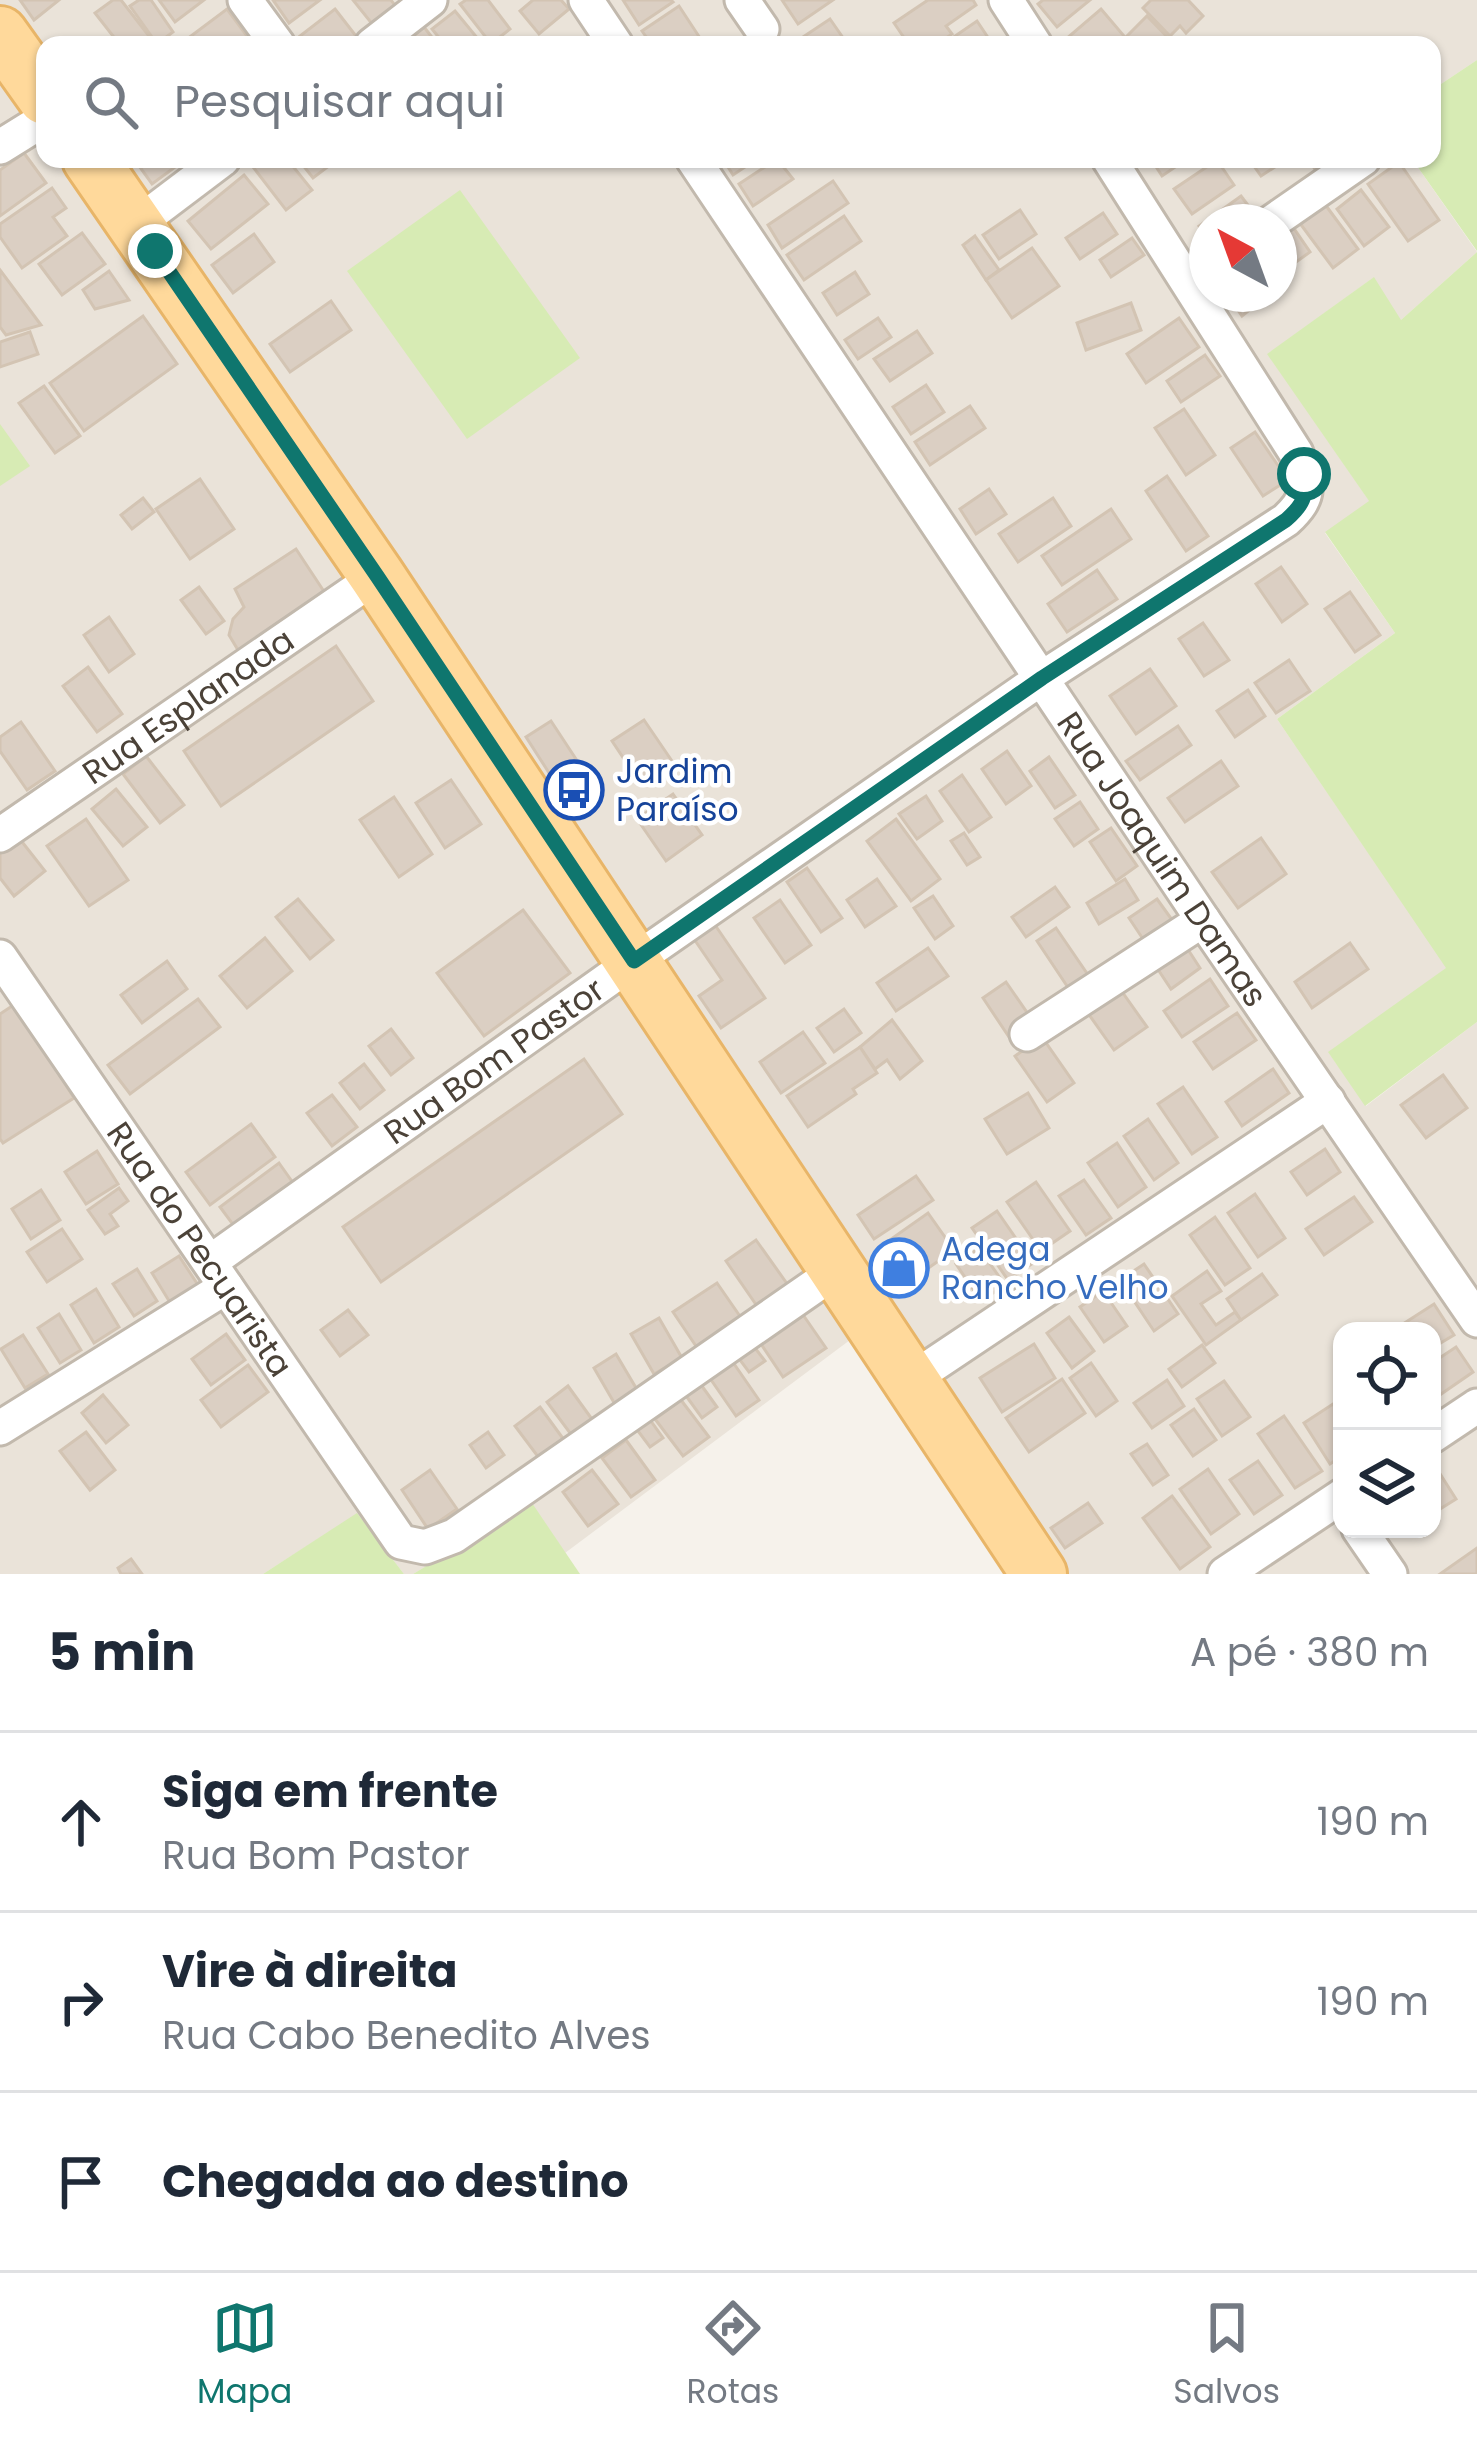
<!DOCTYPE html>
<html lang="pt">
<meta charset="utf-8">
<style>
body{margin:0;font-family:Poppins,sans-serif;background:#f2f2f3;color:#1f2937}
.controls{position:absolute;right:36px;bottom:36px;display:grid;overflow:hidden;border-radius:24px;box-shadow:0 3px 9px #0004}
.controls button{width:108px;height:108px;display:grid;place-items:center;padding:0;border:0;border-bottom:3px solid #e0e1e3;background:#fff;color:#1f2937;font:60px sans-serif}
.compass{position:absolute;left:1189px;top:204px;width:108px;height:108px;border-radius:50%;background:#fff;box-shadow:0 3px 9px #0004;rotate:319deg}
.stop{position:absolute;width:36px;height:36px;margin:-27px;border:9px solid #0f766e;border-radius:50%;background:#fff}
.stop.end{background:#0f766e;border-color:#fff;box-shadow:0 3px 12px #0008}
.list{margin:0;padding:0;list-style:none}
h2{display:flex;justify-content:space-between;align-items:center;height:156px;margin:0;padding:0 48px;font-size:51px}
h2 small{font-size:39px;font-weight:400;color:#747a83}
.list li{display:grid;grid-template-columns:78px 1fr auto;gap:36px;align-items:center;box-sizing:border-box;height:180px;padding:0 48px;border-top:3px solid #e0e1e3}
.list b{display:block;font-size:45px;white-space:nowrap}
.list p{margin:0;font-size:39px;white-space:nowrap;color:#747a83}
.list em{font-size:39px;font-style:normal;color:#747a83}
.icon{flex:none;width:66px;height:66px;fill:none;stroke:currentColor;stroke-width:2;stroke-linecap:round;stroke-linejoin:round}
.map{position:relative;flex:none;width:1477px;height:1574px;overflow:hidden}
.search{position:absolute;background:#fff;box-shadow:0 3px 9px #0004;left:36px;right:36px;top:36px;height:132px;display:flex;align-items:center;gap:30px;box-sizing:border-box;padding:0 42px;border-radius:24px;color:#747a83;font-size:45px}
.sheet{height:696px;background:#fff}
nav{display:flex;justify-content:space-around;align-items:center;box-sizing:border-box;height:168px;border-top:3px solid #e0e1e3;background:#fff;font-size:33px;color:#747a83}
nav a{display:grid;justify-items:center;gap:6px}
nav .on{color:#0f766e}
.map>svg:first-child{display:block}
.residential{fill:#eae3d9;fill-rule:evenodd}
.green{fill:#d7ebb4}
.building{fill:#dbcfc3;stroke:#d3c4b3;stroke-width:3}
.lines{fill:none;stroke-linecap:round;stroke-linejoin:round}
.street-casing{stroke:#c2b9ad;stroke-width:39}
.primary-casing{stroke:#e8b568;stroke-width:60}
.street{stroke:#fff;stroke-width:33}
.primary{stroke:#ffd99b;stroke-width:54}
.route{stroke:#0f766e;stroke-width:15}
.labels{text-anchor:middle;stroke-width:9;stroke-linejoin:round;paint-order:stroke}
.street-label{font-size:33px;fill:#4b4238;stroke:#fff}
.transit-label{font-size:33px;fill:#164399;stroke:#fff;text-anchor:start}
.shop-label{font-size:33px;fill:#366cbe;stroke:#fff;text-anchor:start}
</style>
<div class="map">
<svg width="1477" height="1574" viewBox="0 0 1477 1574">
<rect width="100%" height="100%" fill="#f6f2eb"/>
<!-- residential -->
<path class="residential" d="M0 0H1477V60L1432 90V45H45V159H1412L1477 252 1400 321 1373 278 1268 354 1370 502 1325 533 1395 633 1277 719 1447 968 1329 1053 1366 1106 1477 1022V1574H1014L854 1337 565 1553 532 1504 413 1574H404L357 1514 263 1574H0ZM1207 222H1279V294H1207ZM1342 1331H1432V1529H1342Z"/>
<!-- green -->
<g class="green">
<polygon points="1477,60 1477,251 1412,159 1432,159 1432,90"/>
<polygon points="460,190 580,358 467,439 347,271"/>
<polygon points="1477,252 1477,1022 1365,1106 1328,1052 1446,968 1277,719 1395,633 1325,532 1369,501 1267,354 1374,277 1401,320"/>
<polygon points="0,424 30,466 0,486"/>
<polygon points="532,1503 580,1574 413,1574"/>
<polygon points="357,1513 404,1574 263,1574"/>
</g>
<!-- building -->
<g class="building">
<polygon points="20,0 59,0 34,20"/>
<polygon points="113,0 121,0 156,45 120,45 95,13"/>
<polygon points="139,0 151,0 173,32 157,44 130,6"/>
<polygon points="159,0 204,0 175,22"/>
<polygon points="273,0 320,0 289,23"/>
<polygon points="353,0 391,0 396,7 373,25"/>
<polygon points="466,0 488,0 510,29 491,44 460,4"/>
<polygon points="533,0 561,0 569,9 539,34 520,11"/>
<polygon points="623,0 671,0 673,2 639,25"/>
<polygon points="782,0 833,0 798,24"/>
<polygon points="928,0 973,0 976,5 946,26 952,34 936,45 904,45 907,42 894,23"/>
<polygon points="1043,0 1090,0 1057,27 1038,4"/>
<polygon points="1151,0 1188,0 1203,16 1186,33 1180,26 1170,36 1143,8"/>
<polygon points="679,6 700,38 690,45 652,45 642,31"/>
<polygon points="227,9 250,40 243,45 179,45"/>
<polygon points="335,9 356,36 345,45 307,45 300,36"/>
<polygon points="1101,9 1124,36 1114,45 1059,45"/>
<polygon points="455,11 483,45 445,45 432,29"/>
<polygon points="1147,16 1174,44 1173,45 1133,45 1126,37"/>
<polygon points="830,19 848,45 791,45"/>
<polygon points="977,21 993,45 942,45"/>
<polygon points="424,27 438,45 415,45 410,39"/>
<polygon points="24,153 46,183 0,216 0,170"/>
<polygon points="134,159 186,159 152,184"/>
<polygon points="263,159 287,159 312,190 286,210 253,167"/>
<polygon points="298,159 338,159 313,178"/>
<polygon points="723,159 757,159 733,175"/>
<polygon points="777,159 793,179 753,206 739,184"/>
<polygon points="1151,159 1187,159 1162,176"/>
<polygon points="1249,159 1287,159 1261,176"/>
<polygon points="1308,159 1342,159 1321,178"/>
<polygon points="1217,160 1234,185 1192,214 1174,189"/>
<polygon points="1399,162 1439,220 1408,241 1368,184"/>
<polygon points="244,175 268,204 211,249 188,221"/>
<polygon points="833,181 848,203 782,248 768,225"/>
<polygon points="52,188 66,208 53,217 67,236 22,268 0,237 0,224"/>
<polygon points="1361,190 1389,227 1364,246 1337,209"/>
<polygon points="1241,196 1260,221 1207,222 1207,237 1199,226"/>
<polygon points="1324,203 1358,249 1333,268 1299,222"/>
<polygon points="1020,210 1036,234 999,259 983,235"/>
<polygon points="1103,213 1117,234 1080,259 1066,238"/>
<polygon points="844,216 861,241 804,280 787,255"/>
<polygon points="1293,227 1310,252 1292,265 1279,247 1279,237"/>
<polygon points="82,233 105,264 62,295 39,264"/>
<polygon points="254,234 274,262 233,293 212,265"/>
<polygon points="975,236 999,270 986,280 963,245"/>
<polygon points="1132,238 1144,255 1111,277 1100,260"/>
<polygon points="1032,248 1059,286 1012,318 986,280"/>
<polygon points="1279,261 1290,276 1279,286"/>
<polygon points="0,270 41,325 6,335 0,327"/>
<polygon points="109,271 129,300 95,309 83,290"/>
<polygon points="855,272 869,294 837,315 823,293"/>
<polygon points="1227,294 1269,294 1242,316"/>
<polygon points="331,301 351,330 290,372 270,344"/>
<polygon points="1131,303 1141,330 1086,350 1077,323"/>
<polygon points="143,316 177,364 84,431 50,383"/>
<polygon points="878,318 891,337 858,359 845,340"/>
<polygon points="1179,318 1199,347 1146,383 1127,354"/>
<polygon points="917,331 932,353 890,381 874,359"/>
<polygon points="30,332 38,354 0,367 0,342"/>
<polygon points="1205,355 1220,376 1181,402 1167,381"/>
<polygon points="926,385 944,412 911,434 893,407"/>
<polygon points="44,386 80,436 55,453 19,403"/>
<polygon points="970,406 985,428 930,465 915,442"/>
<polygon points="1184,409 1215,455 1186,475 1155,428"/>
<polygon points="1255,432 1288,480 1263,496 1231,448"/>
<polygon points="1167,476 1208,536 1186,551 1146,491"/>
<polygon points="200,479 234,529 190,559 156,509"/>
<polygon points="989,489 1006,514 976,534 960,509"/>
<polygon points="143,498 154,512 132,529 121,515"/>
<polygon points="1053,498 1071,526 1018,562 999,534"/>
<polygon points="1111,509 1131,539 1062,585 1042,556"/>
<polygon points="296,549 327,596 241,655 229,635 233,619 244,607 235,589"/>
<polygon points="1281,567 1307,604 1282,622 1256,584"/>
<polygon points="1097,570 1117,599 1067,632 1048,604"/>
<polygon points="199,587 224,621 206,634 181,600"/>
<polygon points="1350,592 1380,635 1355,652 1325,609"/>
<polygon points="109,617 134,654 109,672 84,635"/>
<polygon points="1203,623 1229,660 1204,676 1179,639"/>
<polygon points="336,646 373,701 221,806 184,751"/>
<polygon points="1289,660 1310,691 1276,713 1255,683"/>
<polygon points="88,667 122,714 97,732 63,686"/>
<polygon points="1150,669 1176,706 1136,734 1110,696"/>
<polygon points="1248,690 1265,716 1235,737 1217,711"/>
<polygon points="644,720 672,761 640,783 612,741"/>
<polygon points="551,721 576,759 551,776 526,737"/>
<polygon points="21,722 55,771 27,790 0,751 0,737"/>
<polygon points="1178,726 1191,745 1140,780 1126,761"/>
<polygon points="1007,751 1031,786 1006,804 982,769"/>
<polygon points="146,756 184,805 160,823 123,774"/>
<polygon points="1049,757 1075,795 1055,808 1030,771"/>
<polygon points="1221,761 1238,786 1185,822 1168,798"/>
<polygon points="962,775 991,817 969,832 940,791"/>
<polygon points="451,780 481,824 445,848 416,803"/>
<polygon points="116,789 147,827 123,846 92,809"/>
<polygon points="673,794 702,835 666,861 637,819"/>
<polygon points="926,796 942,821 917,839 899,814"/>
<polygon points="394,797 432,854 399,877 360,820"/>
<polygon points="1080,802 1098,829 1074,846 1055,819"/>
<polygon points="86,819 128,880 89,906 47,846"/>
<polygon points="896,819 940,879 911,901 867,841"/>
<polygon points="1111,828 1137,866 1116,881 1090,842"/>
<polygon points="964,833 980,857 967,865 951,841"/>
<polygon points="19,838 45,871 14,896 0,878 0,853"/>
<polygon points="1261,838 1286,874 1238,908 1212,872"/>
<polygon points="807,868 842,918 821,932 787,882"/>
<polygon points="877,879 896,906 865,927 847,900"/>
<polygon points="1125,879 1138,900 1099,924 1087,903"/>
<polygon points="1055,887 1069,907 1026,937 1012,917"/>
<polygon points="933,896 953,926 935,939 914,908"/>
<polygon points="298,899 333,940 310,959 276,917"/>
<polygon points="1157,899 1180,931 1151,951 1129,918"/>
<polygon points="780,900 811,945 785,963 754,918"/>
<polygon points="523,910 570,973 484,1036 437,973"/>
<polygon points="715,925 765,998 721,1028 699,996 722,980 694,939"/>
<polygon points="1056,928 1095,985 1075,998 1037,941"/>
<polygon points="265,938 292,971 247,1008 220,976"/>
<polygon points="1350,943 1368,969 1312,1008 1295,982"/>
<polygon points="928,948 948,976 896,1011 877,983"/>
<polygon points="1187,948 1200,968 1171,989 1157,968"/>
<polygon points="167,961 187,989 142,1023 121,995"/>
<polygon points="1210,979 1228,1006 1182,1037 1164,1011"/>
<polygon points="1006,982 1035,1024 1011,1040 983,998"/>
<polygon points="1118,986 1147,1027 1114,1050 1085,1009"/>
<polygon points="198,999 220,1027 130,1094 108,1065"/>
<polygon points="15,1004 74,1098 3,1143 0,1139 0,1014"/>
<polygon points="844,1009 861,1033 834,1052 817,1028"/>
<polygon points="1237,1013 1256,1040 1213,1069 1194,1042"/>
<polygon points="892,1020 922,1061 900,1079 887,1060 875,1069 860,1047"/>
<polygon points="391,1029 413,1058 391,1075 369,1046"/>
<polygon points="803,1032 825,1063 781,1093 760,1062"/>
<polygon points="1042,1037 1074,1083 1047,1102 1015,1056"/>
<polygon points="860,1047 877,1073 853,1089 856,1094 808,1127 787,1096"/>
<polygon points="584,1059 622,1114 381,1282 343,1227"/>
<polygon points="364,1064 384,1090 360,1109 340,1083"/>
<polygon points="1273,1069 1289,1093 1242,1126 1226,1102"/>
<polygon points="1443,1075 1467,1108 1426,1138 1401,1105"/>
<polygon points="1183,1087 1217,1137 1192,1154 1158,1104"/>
<polygon points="1028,1093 1049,1128 1007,1154 985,1119"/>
<polygon points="332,1095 357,1127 332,1146 307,1113"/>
<polygon points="1148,1119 1178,1163 1154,1180 1124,1136"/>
<polygon points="251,1124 275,1157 210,1205 186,1172"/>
<polygon points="1117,1143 1146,1187 1118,1207 1088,1163"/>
<polygon points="1325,1149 1340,1172 1307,1195 1291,1172"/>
<polygon points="97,1151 118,1184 86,1204 65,1172"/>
<polygon points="279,1163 298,1190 240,1234 220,1207"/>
<polygon points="916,1176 933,1200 874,1239 858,1215"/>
<polygon points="1084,1180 1111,1218 1086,1235 1059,1196"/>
<polygon points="1036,1182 1070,1231 1041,1251 1007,1202"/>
<polygon points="119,1188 128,1201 110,1214 118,1226 105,1234 88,1210"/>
<polygon points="41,1190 60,1220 31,1239 12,1209"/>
<polygon points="1255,1194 1285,1238 1258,1257 1228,1213"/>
<polygon points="1354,1197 1372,1222 1324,1255 1306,1229"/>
<polygon points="997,1211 1033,1263 1008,1280 972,1228"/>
<polygon points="928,1213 954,1250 910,1281 884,1244"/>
<polygon points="1215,1217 1250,1268 1225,1285 1190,1235"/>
<polygon points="62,1229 82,1259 47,1282 27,1252"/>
<polygon points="756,1240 788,1285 757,1306 726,1261"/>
<polygon points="979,1248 1005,1285 981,1301 956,1264"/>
<polygon points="179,1256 202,1291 174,1309 152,1273"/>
<polygon points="1144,1264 1178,1314 1154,1331 1120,1280"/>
<polygon points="137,1269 157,1301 134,1316 113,1284"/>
<polygon points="1207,1271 1221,1291 1201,1304 1216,1325 1235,1312 1241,1320 1206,1345 1172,1296"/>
<polygon points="1262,1274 1277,1295 1241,1320 1227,1299"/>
<polygon points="717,1283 744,1322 700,1352 673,1312"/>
<polygon points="96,1289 119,1327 94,1343 71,1305"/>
<polygon points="1103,1291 1127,1326 1104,1342 1080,1307"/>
<polygon points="1434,1304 1454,1335 1432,1348 1432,1331 1392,1331"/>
<polygon points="799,1309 826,1348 783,1377 757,1338"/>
<polygon points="348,1310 368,1335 340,1356 321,1330"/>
<polygon points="59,1314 81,1350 60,1363 38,1328"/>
<polygon points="1069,1317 1094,1351 1072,1368 1047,1333"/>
<polygon points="659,1318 682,1358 654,1374 631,1334"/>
<polygon points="226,1334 245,1360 211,1385 192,1359"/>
<polygon points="23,1335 48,1374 25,1388 1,1349"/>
<polygon points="752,1344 765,1361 749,1372 737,1356"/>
<polygon points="1034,1344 1055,1378 1002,1412 980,1378"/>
<polygon points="1202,1345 1215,1363 1182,1387 1169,1369"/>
<polygon points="1456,1347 1473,1372 1434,1399 1432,1363"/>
<polygon points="616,1354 639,1393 616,1406 594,1368"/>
<polygon points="730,1358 759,1400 736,1416 707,1374"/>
<polygon points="1091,1363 1117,1401 1096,1416 1070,1378"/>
<polygon points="248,1365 268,1392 221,1427 201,1400"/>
<polygon points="1062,1379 1085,1413 1029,1452 1006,1418"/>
<polygon points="1167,1380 1184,1406 1152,1428 1134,1403"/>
<polygon points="1224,1381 1250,1417 1222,1436 1197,1399"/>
<polygon points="699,1382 717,1407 702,1418 684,1393"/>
<polygon points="568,1386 594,1422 573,1437 547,1402"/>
<polygon points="103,1395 128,1425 106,1443 82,1413"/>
<polygon points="681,1400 709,1437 683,1456 655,1419"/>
<polygon points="1333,1404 1342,1418 1342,1456 1330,1464 1304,1423"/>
<polygon points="540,1407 567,1444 542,1462 515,1426"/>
<polygon points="1194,1409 1216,1440 1193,1456 1171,1425"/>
<polygon points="1284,1416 1322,1471 1295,1488 1258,1434"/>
<polygon points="648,1417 663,1438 650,1447 635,1427"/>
<polygon points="86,1432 115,1470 90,1490 60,1451"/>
<polygon points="488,1432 504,1455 486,1468 470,1445"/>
<polygon points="626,1440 655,1480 631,1497 602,1458"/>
<polygon points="1147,1444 1168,1475 1153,1485 1131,1454"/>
<polygon points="1258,1461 1282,1495 1254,1514 1230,1480"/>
<polygon points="1208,1469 1239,1514 1211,1534 1180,1489"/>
<polygon points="1437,1469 1456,1499 1432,1514 1432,1472"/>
<polygon points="430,1470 457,1509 428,1529 402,1490"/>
<polygon points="592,1470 618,1504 588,1526 563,1492"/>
<polygon points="1172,1496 1210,1547 1180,1569 1143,1518"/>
<polygon points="1088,1503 1102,1523 1065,1548 1051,1528"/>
<polygon points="1477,1548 1477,1574 1440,1574"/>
<polygon points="131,1559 142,1574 121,1574 118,1568"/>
</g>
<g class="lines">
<!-- street casing -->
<g class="street-casing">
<g id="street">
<polyline points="245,0 278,45"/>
<polyline points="586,0 616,45"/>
<polyline points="742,0 762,29"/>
<polyline points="1006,0 1035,45"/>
<polyline points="372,45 430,0"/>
<polyline points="0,147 45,119"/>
<path id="s1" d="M693 159 1203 920 1477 1320"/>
<polyline points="1272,222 1363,159"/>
<polyline points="137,224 223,159"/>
<path id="s2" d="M0 835 377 576"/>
<path id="s3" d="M0 957 401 1542 425 1547 454 1536 839 1269"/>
<polyline points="1027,1034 1203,920"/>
<path id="s4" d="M210 1262 634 961 1042 678 1286 520C1312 496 1308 485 1296 453L1109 159"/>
<polyline points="912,1379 1328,1101"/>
<polyline points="0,1428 226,1287"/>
<polyline points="1432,1436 1477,1406"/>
<polyline points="1359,1529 1390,1574"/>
<polyline points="1225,1574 1342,1496"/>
</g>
</g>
<!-- primary casing -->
<g class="primary-casing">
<g id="primary">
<polyline points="0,34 45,97"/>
<polyline points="90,159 377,576 1039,1574"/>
</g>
</g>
<!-- street -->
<use href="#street" class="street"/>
<!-- primary -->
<use href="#primary" class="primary"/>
</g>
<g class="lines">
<!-- route -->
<path class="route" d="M155 251 377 576 634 961 1042 678 1286 520C1303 505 1307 497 1304 474"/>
</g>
<!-- icons -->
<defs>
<g id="bus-ring" transform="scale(3)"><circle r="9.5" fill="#fff" stroke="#1a4fb4" stroke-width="1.5"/><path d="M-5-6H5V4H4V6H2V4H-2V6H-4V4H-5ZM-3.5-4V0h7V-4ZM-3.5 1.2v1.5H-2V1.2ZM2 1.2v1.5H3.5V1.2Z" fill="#1a4fb4"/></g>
<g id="shop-ring" transform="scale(3)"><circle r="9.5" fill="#fff" stroke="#3f7fe0" stroke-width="1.5"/><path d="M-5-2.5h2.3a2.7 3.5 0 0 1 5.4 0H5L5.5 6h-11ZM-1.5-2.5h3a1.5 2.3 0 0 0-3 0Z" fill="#3f7fe0"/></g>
</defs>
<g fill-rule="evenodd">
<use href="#bus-ring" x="574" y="790"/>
<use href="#shop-ring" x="899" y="1268"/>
</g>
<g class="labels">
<!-- street labels -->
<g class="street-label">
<text dy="12" stroke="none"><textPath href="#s2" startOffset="228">Rua Esplanada</textPath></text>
<text dy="12" stroke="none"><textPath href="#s1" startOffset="843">Rua Joaquim Damas</textPath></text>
<text dy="12" stroke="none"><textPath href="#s4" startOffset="348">Rua Bom Pastor</textPath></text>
<text dy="12" stroke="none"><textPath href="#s3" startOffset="354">Rua do Pecuarista</textPath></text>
</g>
<!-- transit labels -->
<g class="transit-label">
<text x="616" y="783">Jardim<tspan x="616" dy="38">Paraíso</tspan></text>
</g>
<!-- shop labels -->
<g class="shop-label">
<text x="941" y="1261">Adega<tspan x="941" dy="38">Rancho Velho</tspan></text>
</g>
</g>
</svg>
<div class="controls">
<button><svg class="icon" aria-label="locate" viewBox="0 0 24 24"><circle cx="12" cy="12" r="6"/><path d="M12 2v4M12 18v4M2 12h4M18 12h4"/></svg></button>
<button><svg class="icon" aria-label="layers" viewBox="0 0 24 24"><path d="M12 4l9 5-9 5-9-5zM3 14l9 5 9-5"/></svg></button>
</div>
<svg class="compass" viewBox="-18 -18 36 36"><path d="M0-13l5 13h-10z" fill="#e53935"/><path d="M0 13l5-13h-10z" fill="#747a83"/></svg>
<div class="stop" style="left:1304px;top:474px"></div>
<div class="stop end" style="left:155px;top:251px"></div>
<div class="search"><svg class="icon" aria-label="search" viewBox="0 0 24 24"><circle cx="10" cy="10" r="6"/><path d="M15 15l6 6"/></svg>Pesquisar aqui</div>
</div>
<section class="sheet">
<h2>5 min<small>A pé · 380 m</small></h2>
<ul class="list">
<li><svg class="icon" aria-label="ahead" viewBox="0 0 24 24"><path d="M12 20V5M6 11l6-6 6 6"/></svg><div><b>Siga em frente</b><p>Rua Bom Pastor</p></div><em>190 m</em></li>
<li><svg class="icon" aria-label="right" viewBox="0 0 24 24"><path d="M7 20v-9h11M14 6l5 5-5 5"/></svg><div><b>Vire à direita</b><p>Rua Cabo Benedito Alves</p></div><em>190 m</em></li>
<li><svg class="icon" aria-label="arrive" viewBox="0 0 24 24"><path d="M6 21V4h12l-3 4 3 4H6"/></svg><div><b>Chegada ao destino</b></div></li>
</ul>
</section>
<nav>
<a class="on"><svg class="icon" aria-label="map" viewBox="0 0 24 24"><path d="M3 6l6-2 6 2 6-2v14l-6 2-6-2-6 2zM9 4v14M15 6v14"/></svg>Mapa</a>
<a><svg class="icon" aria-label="directions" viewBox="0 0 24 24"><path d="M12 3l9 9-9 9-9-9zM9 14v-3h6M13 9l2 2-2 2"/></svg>Rotas</a>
<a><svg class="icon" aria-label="saved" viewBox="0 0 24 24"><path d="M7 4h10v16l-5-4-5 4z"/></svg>Salvos</a>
</nav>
